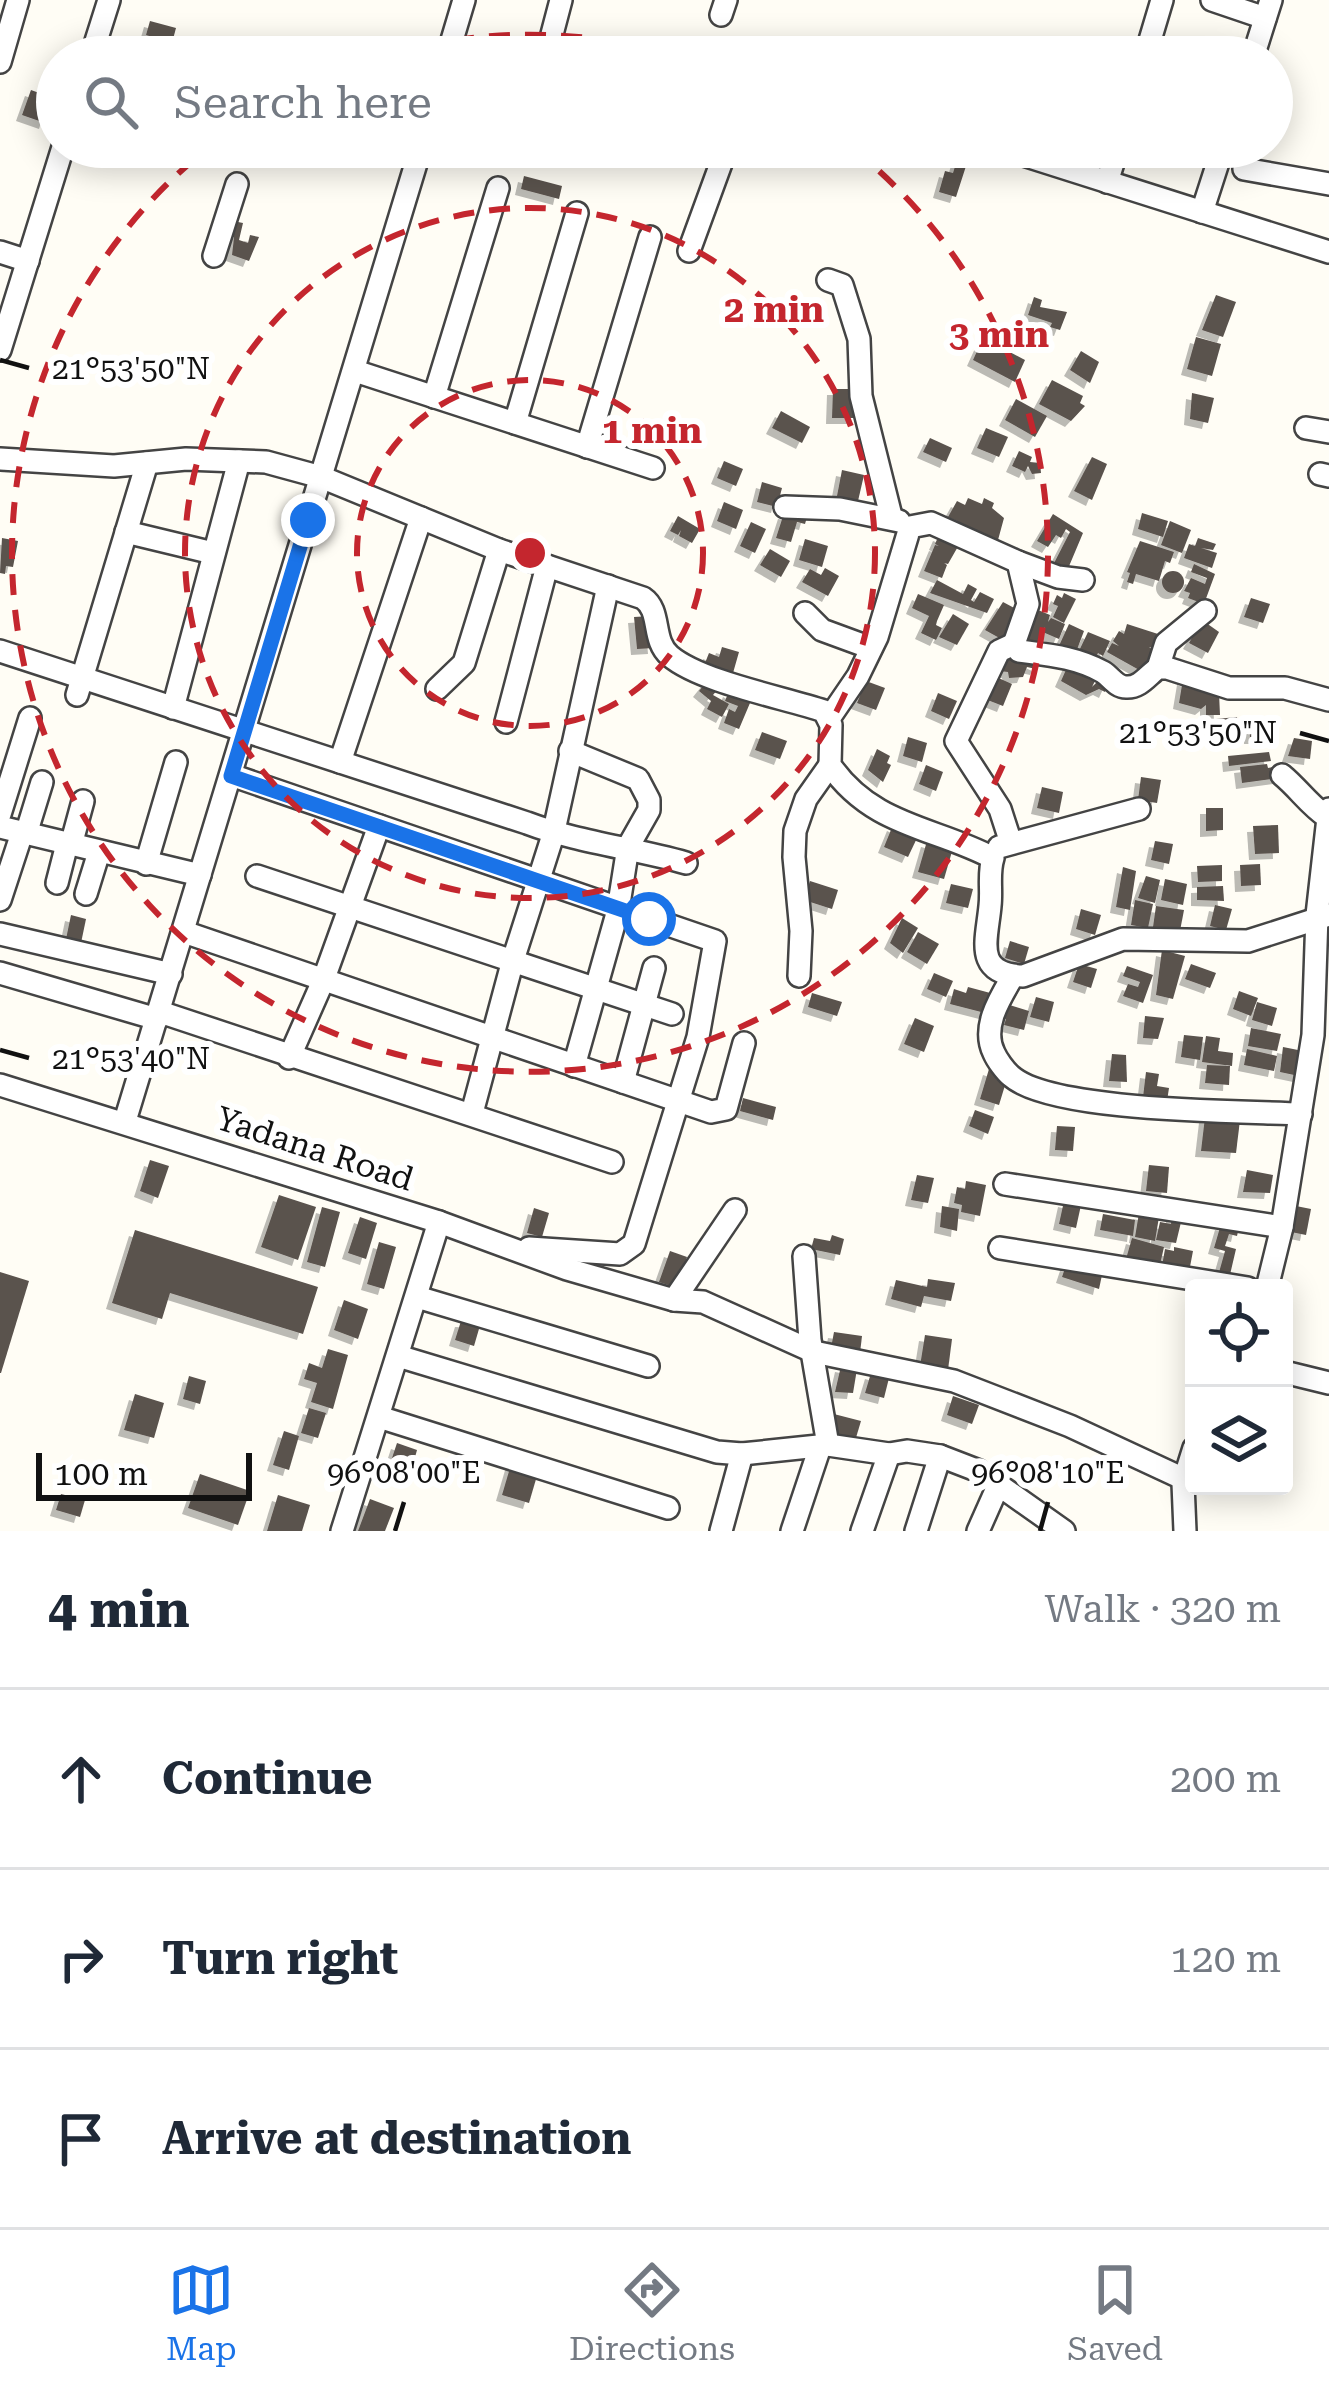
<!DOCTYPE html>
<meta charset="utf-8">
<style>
body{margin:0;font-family:"Roboto Serif",serif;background:#f2f2f3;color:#1f2937}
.controls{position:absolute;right:36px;bottom:36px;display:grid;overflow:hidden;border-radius:12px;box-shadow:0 6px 30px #0003}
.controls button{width:108px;height:108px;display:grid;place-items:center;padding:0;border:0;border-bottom:3px solid #e0e1e3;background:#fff;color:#1f2937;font:60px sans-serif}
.scale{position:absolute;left:36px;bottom:30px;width:216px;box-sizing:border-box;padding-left:12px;border:6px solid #111;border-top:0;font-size:33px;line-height:42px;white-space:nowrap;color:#111;-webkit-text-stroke:9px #fff;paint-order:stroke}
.stop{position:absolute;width:36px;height:36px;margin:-27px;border:9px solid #1a73e8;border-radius:50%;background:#fff}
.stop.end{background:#1a73e8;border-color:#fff;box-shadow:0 3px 12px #0008}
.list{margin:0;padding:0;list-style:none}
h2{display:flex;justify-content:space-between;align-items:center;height:156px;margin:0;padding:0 48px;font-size:51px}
h2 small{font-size:39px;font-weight:400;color:#747a83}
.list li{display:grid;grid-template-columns:78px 1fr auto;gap:36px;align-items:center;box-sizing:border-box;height:180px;padding:0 48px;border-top:3px solid #e0e1e3}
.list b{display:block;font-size:45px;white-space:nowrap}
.list em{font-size:39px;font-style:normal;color:#747a83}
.icon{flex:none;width:66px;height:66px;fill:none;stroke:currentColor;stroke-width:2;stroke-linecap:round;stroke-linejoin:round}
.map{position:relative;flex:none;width:1329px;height:1531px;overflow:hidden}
.search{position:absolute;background:#fff;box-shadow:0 6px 30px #0003;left:36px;right:36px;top:36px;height:132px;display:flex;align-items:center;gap:30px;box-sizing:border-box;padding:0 42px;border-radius:66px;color:#747a83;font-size:45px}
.sheet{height:696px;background:#fff}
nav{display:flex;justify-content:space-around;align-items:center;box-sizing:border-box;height:168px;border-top:3px solid #e0e1e3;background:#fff;font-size:33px;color:#747a83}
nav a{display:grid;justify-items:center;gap:6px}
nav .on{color:#1a73e8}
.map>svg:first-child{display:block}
.building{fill:#5a524d;filter:url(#shadow)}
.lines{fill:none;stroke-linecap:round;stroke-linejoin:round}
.minor-casing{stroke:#444;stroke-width:26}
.minor{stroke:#fff;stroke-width:21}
.route{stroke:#1a73e8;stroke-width:15}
.ticks{fill:none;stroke:#111;stroke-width:4.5}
.ring{fill:none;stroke:#c4262e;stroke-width:6;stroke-dasharray:21 15}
.labels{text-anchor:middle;stroke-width:12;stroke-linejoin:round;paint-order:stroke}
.street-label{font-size:33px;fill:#111;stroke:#fff}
.ticks-label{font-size:30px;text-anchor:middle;fill:#111;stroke:#fff;stroke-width:12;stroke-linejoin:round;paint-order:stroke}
.centre{fill:#c4262e;stroke:#fff;stroke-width:6}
.ring-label{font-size:36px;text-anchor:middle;font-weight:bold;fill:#c4262e;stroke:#fff;stroke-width:12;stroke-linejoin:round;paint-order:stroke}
</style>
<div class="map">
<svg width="1329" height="1531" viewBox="0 0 1329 1531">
<defs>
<filter id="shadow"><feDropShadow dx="-6" dy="6" stdDeviation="0" flood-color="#0004"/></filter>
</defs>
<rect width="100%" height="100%" fill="#fffdf5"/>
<!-- building -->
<g class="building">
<polygon points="150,21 176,28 172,43 146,35"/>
<polygon points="31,90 53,98 45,123 22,115"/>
<polygon points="957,160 967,163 956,197 939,192 945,171 953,173"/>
<polygon points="524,176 562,186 559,199 521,189"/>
<polygon points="233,221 243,223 239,240 248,243 250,235 259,237 249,261 232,255 234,237 229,236"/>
<polygon points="1216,295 1236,302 1223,337 1202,330"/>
<polygon points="1034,297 1042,300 1040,307 1067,312 1060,330 1050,327 1052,323 1028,315"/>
<polygon points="1196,337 1221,344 1212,376 1187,369"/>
<polygon points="983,338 1025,360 1015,382 973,360"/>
<polygon points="1081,351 1099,362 1090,383 1070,370"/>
<polygon points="1052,380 1083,396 1080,403 1085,406 1071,421 1039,404"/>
<polygon points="833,389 855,389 855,418 832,418"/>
<polygon points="1192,393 1214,398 1208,423 1190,419"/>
<polygon points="1016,399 1047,416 1035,437 1005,420"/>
<polygon points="781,411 810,427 802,443 772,428"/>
<polygon points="986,428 1008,437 999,457 977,448"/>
<polygon points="930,438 952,448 946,462 923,452"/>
<polygon points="1019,451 1032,457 1030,462 1040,463 1041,473 1032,474 1028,466 1025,472 1012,466"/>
<polygon points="1092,457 1107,464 1092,500 1074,491"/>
<polygon points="724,461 743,469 736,486 717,478"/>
<polygon points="842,470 864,475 858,501 837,496"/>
<polygon points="762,482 782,488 777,507 757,502"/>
<polygon points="968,498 982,504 984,498 994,503 992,508 1004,518 998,540 992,537 990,540 955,525 957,521 948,517 957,501 965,505"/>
<polygon points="724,502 743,510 736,529 717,521"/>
<polygon points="784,513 807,517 805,524 797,522 791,542 776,538"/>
<polygon points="1142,513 1168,521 1163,537 1138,529"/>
<polygon points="1053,514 1083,533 1067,571 1051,569 1070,532 1066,529 1061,538 1056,535 1048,547 1037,541"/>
<polygon points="678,516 700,529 692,543 679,536 681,530 678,535 670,531"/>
<polygon points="1170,521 1191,530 1182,553 1161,545"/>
<polygon points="751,522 766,529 755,553 740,546"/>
<polygon points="939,535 960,543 948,564 944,563 947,565 942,578 924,571 935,545 939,546 935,544"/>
<polygon points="2,538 18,541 13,567 6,566 5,574 0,573"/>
<polygon points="1198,538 1216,544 1213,550 1201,548 1217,553 1212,568 1184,558 1189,544 1195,546"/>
<polygon points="805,539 828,546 822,567 799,560"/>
<polygon points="1140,541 1174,552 1170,563 1165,561 1159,581 1136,574 1133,584 1127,582 1130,573 1127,572"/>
<polygon points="770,549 790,561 781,577 760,565"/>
<polygon points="1194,564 1215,574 1204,604 1188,598 1190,593 1184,591 1191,578 1205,584 1207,578 1191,572"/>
<polygon points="825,568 839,576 828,596 802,582 810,569 821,575"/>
<circle cx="1173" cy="582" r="11"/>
<polygon points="937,580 963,594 968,584 977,589 971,600 974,602 980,592 994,599 987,613 930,593"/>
<polygon points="1064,593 1076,599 1064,623 1053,617 1058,606 1053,604 1057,595 1062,598"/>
<polygon points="918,594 944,605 937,621 936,625 942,628 936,640 921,633 929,616 912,608"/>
<polygon points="1251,598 1270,604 1263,623 1244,617"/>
<polygon points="1003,602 1018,610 1003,640 985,630"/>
<polygon points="1038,610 1050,615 1048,622 1051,618 1065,624 1059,639 1045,633 1045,627 1038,645 1026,640"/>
<polygon points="953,614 969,624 957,645 939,637"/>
<polygon points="651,616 654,648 637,649 634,617"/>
<polygon points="1202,620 1219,632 1208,653 1189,643"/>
<polygon points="1069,624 1084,631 1075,655 1058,648"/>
<polygon points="1127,624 1158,634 1160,640 1156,648 1149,647 1153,650 1141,671 1107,652 1112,643 1119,646 1113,641 1119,631 1124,634"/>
<polygon points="1088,632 1110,641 1103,656 1098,653 1094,661 1078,653"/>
<polygon points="722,647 739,652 733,673 705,663 709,653 719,657"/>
<polygon points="1006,650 1038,665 1036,669 1027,667 1023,677 1009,678 1008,672 999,671"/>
<polygon points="1069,663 1098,675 1092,687 1100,679 1109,683 1105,692 1099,689 1086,695 1061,681"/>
<polygon points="994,676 1012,684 1003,706 985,699"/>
<polygon points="1183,679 1208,688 1207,693 1219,693 1220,715 1206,715 1206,705 1201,709 1179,703"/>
<polygon points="707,681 718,689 713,695 729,704 722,717 707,709 711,701 699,691"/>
<polygon points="866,681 885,688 876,710 857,703"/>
<polygon points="729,691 750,703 739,729 724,723 729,709 735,712 738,706 725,701"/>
<polygon points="938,693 957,701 949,719 931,711"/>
<polygon points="1237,717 1238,736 1218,738 1216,719"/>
<polygon points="1249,722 1272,722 1272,738 1250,738"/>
<polygon points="762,732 787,741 780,759 755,750"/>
<polygon points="908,737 927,743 922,762 903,756"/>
<polygon points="1294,738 1312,741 1310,759 1288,756"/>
<polygon points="877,749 890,756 887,763 891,765 883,782 868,770"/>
<polygon points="1269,752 1271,761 1229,766 1228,756"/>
<polygon points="1267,764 1268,768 1278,766 1279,778 1242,783 1240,767"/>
<polygon points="926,765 943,772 936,791 919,784"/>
<polygon points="1141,777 1161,780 1157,803 1138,800"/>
<polygon points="1042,787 1063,792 1059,813 1037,808"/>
<polygon points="1206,808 1223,808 1223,830 1206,831"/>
<polygon points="893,825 918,836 908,857 884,847"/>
<polygon points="1278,825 1279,853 1255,854 1253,826"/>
<polygon points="927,841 953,848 944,879 918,872"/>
<polygon points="1155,841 1173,844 1169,864 1151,860"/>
<polygon points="1260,864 1261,885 1241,886 1240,865"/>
<polygon points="1222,865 1222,881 1198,882 1197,866"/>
<polygon points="1123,867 1136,871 1130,910 1116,907"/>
<polygon points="1146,876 1160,880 1155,903 1138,898"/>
<polygon points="1165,879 1187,884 1183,905 1161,900"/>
<polygon points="810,881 838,890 832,909 804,900"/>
<polygon points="951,884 973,889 968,908 946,903"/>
<polygon points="1223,886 1224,901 1197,900 1197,887"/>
<polygon points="1135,900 1153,904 1148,928 1131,925"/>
<polygon points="1215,905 1232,909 1226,930 1210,926"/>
<polygon points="1156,906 1184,910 1180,931 1153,927"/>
<polygon points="1081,909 1101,915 1095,935 1076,929"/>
<polygon points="71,915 86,919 81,943 66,939"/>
<polygon points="902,918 918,928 903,953 890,943"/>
<polygon points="918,932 939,944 927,964 907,952"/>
<polygon points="1010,941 1029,947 1024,964 1005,958"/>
<polygon points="1162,950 1185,956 1173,999 1156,995"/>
<polygon points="1079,964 1097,969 1091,988 1073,982"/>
<polygon points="1191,964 1216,973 1210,988 1185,979"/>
<polygon points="1127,966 1153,975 1143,1003 1123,996 1128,984 1138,987 1140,982 1123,976"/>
<polygon points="934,973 953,981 946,997 927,989"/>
<polygon points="968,987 994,994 989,1014 950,1004 954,989 966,993"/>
<polygon points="1239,991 1258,998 1251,1016 1233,1009"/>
<polygon points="812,993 842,1002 837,1016 808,1007"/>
<polygon points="1036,997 1054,1002 1049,1022 1030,1017"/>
<polygon points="1257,1002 1277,1008 1272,1026 1252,1020"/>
<polygon points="1003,1003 1029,1011 1024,1030 1004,1025 1006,1019 999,1017"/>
<polygon points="1145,1016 1164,1018 1158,1039 1143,1038"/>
<polygon points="915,1018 934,1026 924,1052 904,1044"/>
<polygon points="1251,1028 1281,1034 1277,1051 1248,1046"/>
<polygon points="1184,1035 1203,1037 1200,1060 1181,1057"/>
<polygon points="1206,1036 1220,1038 1218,1051 1233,1053 1232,1066 1202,1062"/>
<polygon points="1283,1047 1303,1051 1299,1076 1280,1072"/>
<polygon points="1247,1049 1277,1056 1274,1071 1244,1065"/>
<polygon points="1112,1054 1126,1055 1127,1082 1109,1081"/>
<polygon points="1207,1065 1230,1066 1229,1085 1205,1083"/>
<polygon points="989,1069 998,1072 996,1079 1006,1082 999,1105 980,1099"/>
<polygon points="1146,1072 1159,1074 1157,1086 1169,1088 1167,1101 1143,1097"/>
<polygon points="743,1098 776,1107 773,1120 740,1111"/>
<polygon points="975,1110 994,1117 988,1134 969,1126"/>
<polygon points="1205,1117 1240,1120 1236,1153 1201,1151"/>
<polygon points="1057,1126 1075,1127 1073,1151 1055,1150"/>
<polygon points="150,1160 169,1166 158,1198 140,1191"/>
<polygon points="1149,1165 1169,1167 1167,1193 1146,1191"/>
<polygon points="1247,1170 1273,1175 1270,1193 1243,1192"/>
<polygon points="917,1175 934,1178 928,1203 911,1200"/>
<polygon points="966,1181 986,1185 980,1216 961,1212 962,1205 954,1203 957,1187 965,1189"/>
<polygon points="279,1195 316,1207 298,1260 261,1247"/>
<polygon points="1064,1201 1081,1205 1076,1228 1059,1224"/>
<polygon points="942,1206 959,1209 957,1231 940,1227"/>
<polygon points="1296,1206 1311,1209 1306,1235 1291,1232"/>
<polygon points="322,1207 340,1212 325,1267 307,1262"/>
<polygon points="534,1208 549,1213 542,1237 527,1233"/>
<polygon points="1139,1213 1159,1217 1155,1241 1135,1237"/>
<polygon points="1103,1214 1135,1220 1133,1236 1100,1230"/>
<polygon points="1172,1216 1182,1218 1176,1243 1156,1240 1160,1222 1171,1224"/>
<polygon points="360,1217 377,1223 366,1259 348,1253"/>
<polygon points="1221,1224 1239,1227 1237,1236 1229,1234 1225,1246 1236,1249 1229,1279 1218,1276 1225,1251 1214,1248"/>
<polygon points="135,1230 318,1287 303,1334 170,1293 162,1319 112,1303"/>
<polygon points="832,1235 844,1239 840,1255 811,1249 814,1238 830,1241"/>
<polygon points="1132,1238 1164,1247 1159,1269 1126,1259"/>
<polygon points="379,1242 396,1247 384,1289 367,1284"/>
<polygon points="1174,1247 1193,1251 1189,1272 1162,1266 1165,1249 1174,1251"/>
<polygon points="670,1251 687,1257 677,1288 659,1282"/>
<polygon points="1066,1265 1102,1275 1099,1289 1062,1277"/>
<polygon points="0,1272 29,1281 1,1373 0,1373"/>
<polygon points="928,1279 955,1283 951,1301 924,1296 921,1307 891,1299 896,1280 927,1287"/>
<polygon points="344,1300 368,1309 358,1339 334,1330"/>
<polygon points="461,1321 481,1322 474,1346 455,1340"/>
<polygon points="834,1332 862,1336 860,1353 831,1348"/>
<polygon points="925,1335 952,1339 948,1370 920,1366"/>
<polygon points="328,1349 348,1355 333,1409 311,1402 317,1383 304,1379 309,1363 322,1368"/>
<polygon points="841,1366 857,1369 853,1393 835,1392"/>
<polygon points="871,1373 889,1378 884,1398 865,1393"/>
<polygon points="189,1376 206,1381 200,1404 183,1399"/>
<polygon points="135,1394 164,1403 154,1438 124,1430"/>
<polygon points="953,1396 979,1405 972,1424 947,1415"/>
<polygon points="309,1408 326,1413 318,1438 301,1433"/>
<polygon points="830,1413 861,1421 855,1441 831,1434"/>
<polygon points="284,1431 299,1436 289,1470 273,1465"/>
<polygon points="397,1443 417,1450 412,1468 391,1461"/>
<polygon points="512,1461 539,1469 529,1503 502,1495"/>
<polygon points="200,1474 250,1491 238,1525 188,1508"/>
<polygon points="61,1494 85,1500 80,1517 56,1510"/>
<polygon points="278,1495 310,1505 302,1531 267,1531"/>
<polygon points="370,1499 394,1508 385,1531 358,1531"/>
</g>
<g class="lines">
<!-- minor casing -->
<g class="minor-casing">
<g id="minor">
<polyline points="1212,0 1265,18"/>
<polyline points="721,15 726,0"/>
<polyline points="91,57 109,0"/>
<polyline points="447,57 464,0"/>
<polyline points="546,57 561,0"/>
<polyline points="1145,57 1162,0"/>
<polyline points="1253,57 1271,0"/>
<polyline points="0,62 18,0"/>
<polyline points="998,147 1329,252"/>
<polyline points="1244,169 1329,184"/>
<polyline points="1107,182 1118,147"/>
<polyline points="1202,212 1223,147"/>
<polyline points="689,251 727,147"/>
<polyline points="0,252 28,261"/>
<polyline points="214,256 237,184"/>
<polyline points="828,280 842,285 859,339 861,396 891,516"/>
<polyline points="0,350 63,147"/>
<polyline points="355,371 653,468"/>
<polyline points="434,397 498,188"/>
<polyline points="515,423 577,213"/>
<polyline points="1306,428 1329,432"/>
<polyline points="587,447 650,237"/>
<path d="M0 459 114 466 186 459 266 462 321 477 499 550 643 598C662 611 651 640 670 656 701 682 782 697 824 711L831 725 830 765C873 827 935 827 993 858 988 873 992 890 990 906 987 940 973 974 1023 976L1123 939 1248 941 1329 915"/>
<polyline points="1320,474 1329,476"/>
<polyline points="785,507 840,509 899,521"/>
<polyline points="126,532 213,553"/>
<polyline points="1018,562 1058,577 1083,580"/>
<polyline points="805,613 822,630 871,648"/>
<path d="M0 651 527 823C577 842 633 848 686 863"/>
<polyline points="1158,668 1166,643 1205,611"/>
<polyline points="437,689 464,663 499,550"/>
<polyline points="77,695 147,463"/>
<polyline points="173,708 239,461"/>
<path d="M830 717 858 676 877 637 910 527 931 523 1018 562 1028 604 1014 644 1019 651C1049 655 1076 657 1103 672 1111 677 1116 687 1126 687 1140 688 1148 675 1158 668H1167L1229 688H1285L1329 700"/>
<polyline points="506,722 547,566"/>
<polyline points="570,751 638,779 649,800 649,810 628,847 618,910 574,1066"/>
<polyline points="340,762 421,518"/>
<polyline points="231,775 715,941 698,1037 634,1244 620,1254 529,1248"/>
<path d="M1282 775C1299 789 1309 805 1327 817"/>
<polyline points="0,814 30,718"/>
<polyline points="0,827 200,875"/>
<polyline points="26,834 42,782"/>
<polyline points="1011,843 1000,809 956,741 999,651 1014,644"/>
<polyline points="71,845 83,801"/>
<polyline points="999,847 1139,809"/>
<polyline points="146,864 176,762"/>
<polyline points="257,876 672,1014"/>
<polyline points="57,883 67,844"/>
<polyline points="86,894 99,852"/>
<polyline points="0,900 22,833"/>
<polyline points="184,932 711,1112 726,1109 744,1043"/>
<polyline points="0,934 171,974"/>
<polyline points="0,973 157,1019"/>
<polyline points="799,976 801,931 794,857 795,831 806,799 830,765"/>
<path d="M1013 976C1000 998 981 1027 994 1053 997 1060 1005 1071 1011 1076 1051 1112 1242 1111 1301 1114"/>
<polyline points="160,1012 612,1162"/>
<polyline points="289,1058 323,981 379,826"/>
<polyline points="623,1082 654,968"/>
<polyline points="0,1085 439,1222 567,1269 674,1300 703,1302 814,1352 954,1381 1070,1426 1184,1479"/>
<polyline points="472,1113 513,960 553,835 608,586"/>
<polyline points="125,1121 421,147"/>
<polyline points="1005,1184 1282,1227"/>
<polyline points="1000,1248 1248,1288"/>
<polyline points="804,1256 810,1340 828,1445"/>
<polyline points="1267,1288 1282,1227 1313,1035 1317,915 1329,809"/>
<polyline points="417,1297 648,1366"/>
<polyline points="674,1300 735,1210"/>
<polyline points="398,1356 717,1452 742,1454 828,1445 889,1454 907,1451 940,1456 979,1471 1064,1531"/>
<polyline points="1284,1372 1329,1383"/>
<polyline points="379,1417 668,1508"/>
<polyline points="342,1531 439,1222"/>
<polyline points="721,1531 742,1454"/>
<polyline points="792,1531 820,1447"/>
<polyline points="862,1531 889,1454"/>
<polyline points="916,1531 940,1456"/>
<polyline points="978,1531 998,1486"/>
<polyline points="1185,1531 1183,1483 1194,1448"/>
</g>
</g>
<!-- minor -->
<use href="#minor" class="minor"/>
</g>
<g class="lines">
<!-- route -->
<polyline class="route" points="308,520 231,776 649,919"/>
</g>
<!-- ticks -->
<path class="ticks" d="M0 360 29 368M1300 733 1329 741M0 1050 29 1058M395 1531 404 1502M1040 1531 1048 1502"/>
<!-- distance rings -->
<g class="ring">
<circle cx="530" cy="553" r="173"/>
<circle cx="530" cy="553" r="345"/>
<path d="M383 56A518 518 0 0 1 677 56M852 148A518 518 0 1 1 208 148"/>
</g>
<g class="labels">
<!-- street labels -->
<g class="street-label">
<text transform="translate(315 1148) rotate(18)" y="12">Yadana Road</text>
</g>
</g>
<g class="ticks-label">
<text x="131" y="379">21°53'50"N</text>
<text x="1198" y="743">21°53'50"N</text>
<text x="131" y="1069">21°53'40"N</text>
<text x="404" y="1483">96°08'00"E</text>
<text x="1048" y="1483">96°08'10"E</text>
</g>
<circle cx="530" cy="553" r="18" class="centre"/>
<g class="ring-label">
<text x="774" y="322">2 min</text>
<text x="999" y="347">3 min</text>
<text x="652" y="443">1 min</text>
</g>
</svg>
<div class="controls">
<button><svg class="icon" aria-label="locate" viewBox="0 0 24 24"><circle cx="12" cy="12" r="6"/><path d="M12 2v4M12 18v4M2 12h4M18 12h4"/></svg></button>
<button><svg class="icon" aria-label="layers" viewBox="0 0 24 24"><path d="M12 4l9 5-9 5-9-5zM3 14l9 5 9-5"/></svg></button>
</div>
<div class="scale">100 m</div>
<div class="stop" style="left:649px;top:919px"></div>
<div class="stop end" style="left:308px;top:520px"></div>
<div class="search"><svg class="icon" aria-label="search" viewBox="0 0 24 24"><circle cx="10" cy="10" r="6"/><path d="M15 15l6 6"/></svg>Search here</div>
</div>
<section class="sheet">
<h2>4 min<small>Walk · 320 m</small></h2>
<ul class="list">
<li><svg class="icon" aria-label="ahead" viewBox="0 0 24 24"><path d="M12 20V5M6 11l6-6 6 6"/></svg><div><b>Continue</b></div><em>200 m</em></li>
<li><svg class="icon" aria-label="right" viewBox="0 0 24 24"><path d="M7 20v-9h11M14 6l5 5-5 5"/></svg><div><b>Turn right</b></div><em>120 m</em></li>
<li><svg class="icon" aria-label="arrive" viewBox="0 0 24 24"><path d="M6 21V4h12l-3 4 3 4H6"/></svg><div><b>Arrive at destination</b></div></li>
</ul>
</section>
<nav>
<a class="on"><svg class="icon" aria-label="map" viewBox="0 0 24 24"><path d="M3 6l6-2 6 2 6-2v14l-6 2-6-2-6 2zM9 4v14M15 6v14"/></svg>Map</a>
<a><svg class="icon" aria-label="directions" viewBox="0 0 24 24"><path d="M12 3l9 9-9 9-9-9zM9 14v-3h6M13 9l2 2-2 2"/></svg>Directions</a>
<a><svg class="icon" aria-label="saved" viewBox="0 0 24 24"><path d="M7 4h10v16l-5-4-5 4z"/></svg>Saved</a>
</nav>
